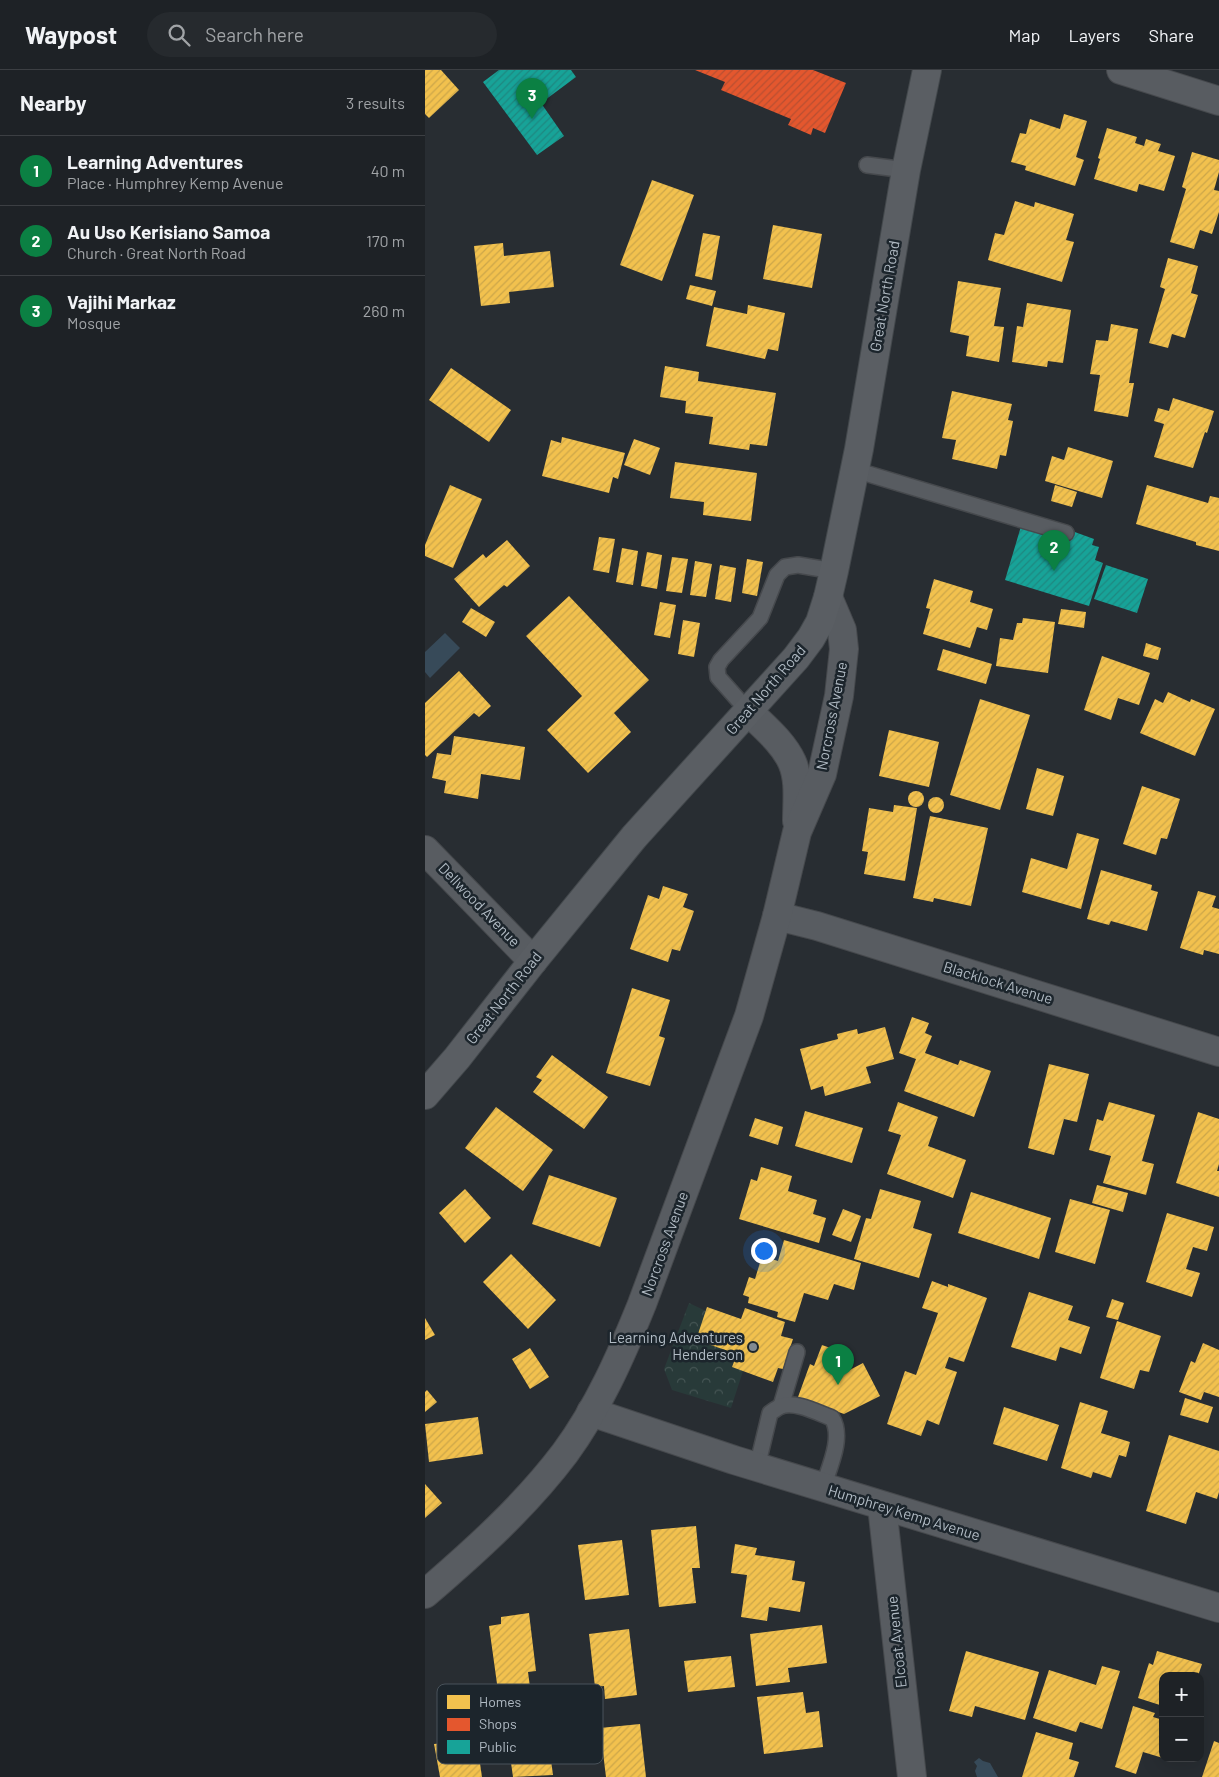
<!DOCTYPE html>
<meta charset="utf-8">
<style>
body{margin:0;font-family:Barlow,sans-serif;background:#262a2e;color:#f1f3f6}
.controls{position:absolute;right:15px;bottom:15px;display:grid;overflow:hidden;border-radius:10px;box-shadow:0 5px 20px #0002}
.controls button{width:45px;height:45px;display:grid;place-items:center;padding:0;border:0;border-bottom:1px solid #3c3f43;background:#1e2226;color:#f1f3f6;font:25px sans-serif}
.you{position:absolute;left:338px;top:1180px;width:18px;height:18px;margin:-12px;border:4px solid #fff;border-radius:50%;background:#1a73e8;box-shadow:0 0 0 8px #1a73e833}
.badge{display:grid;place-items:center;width:32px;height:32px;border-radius:50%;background:#0b8043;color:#fff;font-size:16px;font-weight:700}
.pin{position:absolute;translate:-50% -41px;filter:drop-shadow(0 1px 2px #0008)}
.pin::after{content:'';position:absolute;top:26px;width:18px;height:15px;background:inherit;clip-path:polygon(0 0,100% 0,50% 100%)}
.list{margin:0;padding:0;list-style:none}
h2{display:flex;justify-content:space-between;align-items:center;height:65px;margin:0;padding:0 20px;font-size:21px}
h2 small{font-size:16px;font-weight:400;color:#a1a4a7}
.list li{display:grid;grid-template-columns:32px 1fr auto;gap:15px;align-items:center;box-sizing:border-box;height:70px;padding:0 20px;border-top:1px solid #3c3f43}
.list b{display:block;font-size:19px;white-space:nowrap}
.list p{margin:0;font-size:16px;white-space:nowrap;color:#a1a4a7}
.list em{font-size:16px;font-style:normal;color:#a1a4a7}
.icon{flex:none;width:28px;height:28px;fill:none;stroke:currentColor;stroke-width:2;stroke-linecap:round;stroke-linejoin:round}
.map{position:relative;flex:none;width:794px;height:1707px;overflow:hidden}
header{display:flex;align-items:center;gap:30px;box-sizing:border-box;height:70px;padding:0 25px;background:#1e2226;border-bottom:1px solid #3c3f43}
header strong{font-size:24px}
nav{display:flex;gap:28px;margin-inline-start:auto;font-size:18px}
.search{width:350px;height:45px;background:#262a2e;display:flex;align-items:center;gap:12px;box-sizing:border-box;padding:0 18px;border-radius:28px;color:#a1a4a7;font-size:19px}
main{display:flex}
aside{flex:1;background:#1e2226}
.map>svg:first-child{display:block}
.park{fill:url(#park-crowns)}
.water{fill:#374a59}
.homes{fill:url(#homes-hatch)}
.shops{fill:url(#shops-hatch)}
.public{fill:url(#public-hatch)}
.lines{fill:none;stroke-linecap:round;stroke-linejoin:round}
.service-casing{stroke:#46494d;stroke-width:18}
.minor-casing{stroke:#46494d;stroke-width:30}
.tertiary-casing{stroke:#46494d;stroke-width:30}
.primary-casing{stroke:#43484c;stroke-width:30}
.service{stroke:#585c61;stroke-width:15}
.minor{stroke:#585c61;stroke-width:28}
.tertiary{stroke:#585c61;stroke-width:28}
.primary{stroke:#5a5e63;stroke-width:28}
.poi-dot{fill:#818991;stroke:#1c252c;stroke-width:2}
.labels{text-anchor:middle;stroke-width:5;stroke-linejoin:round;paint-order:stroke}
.street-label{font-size:15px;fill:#b1bbc4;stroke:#1c252c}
.poi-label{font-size:15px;fill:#b1bbc4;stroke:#1c252c;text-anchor:end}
.key{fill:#1c252c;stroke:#49525a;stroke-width:1}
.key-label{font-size:14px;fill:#b1bbc4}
</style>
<header>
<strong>Waypost</strong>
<div class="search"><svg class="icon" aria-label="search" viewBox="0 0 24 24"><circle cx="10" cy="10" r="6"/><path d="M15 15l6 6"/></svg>Search here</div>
<nav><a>Map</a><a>Layers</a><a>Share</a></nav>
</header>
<main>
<aside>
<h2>Nearby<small>3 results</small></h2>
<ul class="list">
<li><span class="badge">1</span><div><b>Learning Adventures</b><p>Place · Humphrey Kemp Avenue</p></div><em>40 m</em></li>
<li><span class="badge">2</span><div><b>Au Uso Kerisiano Samoa</b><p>Church · Great North Road</p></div><em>170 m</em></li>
<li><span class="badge">3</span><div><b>Vajihi Markaz</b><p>Mosque</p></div><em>260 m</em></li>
</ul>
</aside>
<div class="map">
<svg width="794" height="1707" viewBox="0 0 794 1707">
<defs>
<pattern id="park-crowns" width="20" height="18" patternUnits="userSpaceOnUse" patternTransform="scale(1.25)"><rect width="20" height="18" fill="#283a39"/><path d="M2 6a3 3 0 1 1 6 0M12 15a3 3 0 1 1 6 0" fill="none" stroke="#455554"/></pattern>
<pattern id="homes-hatch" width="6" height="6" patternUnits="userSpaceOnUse" patternTransform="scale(1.25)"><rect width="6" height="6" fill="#f2c14e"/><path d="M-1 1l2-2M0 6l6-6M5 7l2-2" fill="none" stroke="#cca64a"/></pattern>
<pattern id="shops-hatch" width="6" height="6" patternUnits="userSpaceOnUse" patternTransform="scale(1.25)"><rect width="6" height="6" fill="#e4572e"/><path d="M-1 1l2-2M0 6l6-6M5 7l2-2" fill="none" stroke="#b84f31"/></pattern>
<pattern id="public-hatch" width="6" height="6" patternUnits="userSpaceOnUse" patternTransform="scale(1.25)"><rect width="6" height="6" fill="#17a398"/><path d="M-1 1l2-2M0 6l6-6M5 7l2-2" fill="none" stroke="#1e8881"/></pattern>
</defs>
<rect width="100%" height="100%" fill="#282d32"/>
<!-- park -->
<polygon class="park" points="264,1233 281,1241 312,1284 307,1297 318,1301 306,1338 247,1320 239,1299"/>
<!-- water -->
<g class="water">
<polygon points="20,563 35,578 5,608 0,602 0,582"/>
<polygon points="554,1688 558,1691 565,1693 573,1707 552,1707 550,1701 552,1696 549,1692"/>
</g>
<!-- homes -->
<g class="homes">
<polygon points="0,0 16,0 34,20 4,48 0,44"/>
<polygon points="639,44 662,51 651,87 659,90 650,116 600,100 601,96 586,92 595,63 601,64 605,49 635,59"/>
<polygon points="682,58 712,67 710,73 719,76 721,69 736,74 733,81 750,86 739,121 714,114 712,122 669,109 675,89 673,88"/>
<polygon points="767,82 794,90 794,102 789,120 794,121 794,142 787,164 775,160 769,179 745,172 761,119 757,117"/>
<polygon points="227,110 269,125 237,211 195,195"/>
<polygon points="590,131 609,137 610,132 649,144 641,170 649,172 637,212 563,190 570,163 579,165"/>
<polygon points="348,155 397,164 387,218 338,209"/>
<polygon points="278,163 295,166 287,210 270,206"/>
<polygon points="78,173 79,186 125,181 129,217 84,222 85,233 56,236 49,176"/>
<polygon points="743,188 773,196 766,223 773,225 760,268 747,264 743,278 724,273 740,219 735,217"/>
<polygon points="533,211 576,218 569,256 579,257 574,292 541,286 544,266 525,262"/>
<polygon points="265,215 291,221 287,236 261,229"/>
<polygon points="602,233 646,240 638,293 623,291 622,297 587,292 592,256 598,257"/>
<polygon points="323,235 360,243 353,281 343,279 340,289 281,276 289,237 322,244"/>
<polygon points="686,254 713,259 704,313 709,313 703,347 669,341 675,305 665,304 671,270 683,271"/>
<polygon points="240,296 274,302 273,311 351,323 342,376 325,374 324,380 284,374 288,347 260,343 261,331 235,327"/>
<polygon points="26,298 86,340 64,372 4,330"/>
<polygon points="527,321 587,334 583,350 588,351 581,386 575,385 572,399 527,389 531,370 517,368"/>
<polygon points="748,328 789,341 782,363 780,362 768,398 729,387 739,354 729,351 733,338 744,341"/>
<polygon points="137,367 200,383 193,409 188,407 184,423 117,406 126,370 136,373"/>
<polygon points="209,369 235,378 225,405 199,395"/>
<polygon points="643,377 688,391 677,428 620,411 627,386 639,390"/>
<polygon points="250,392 332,403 326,451 278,445 279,432 245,428"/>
<polygon points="25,415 57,429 28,498 0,486 0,475"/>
<polygon points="630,415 652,422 647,437 626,431"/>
<polygon points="722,415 783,433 785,426 794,428 794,481 771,475 771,472 711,454"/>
<polygon points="174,467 190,469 184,503 168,500"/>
<polygon points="82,470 105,496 82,517 79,515 54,537 29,509 58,484 61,488"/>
<polygon points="197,478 213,481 208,515 191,512"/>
<polygon points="222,482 237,485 232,519 216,516"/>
<polygon points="247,487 263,489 257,523 241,521"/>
<polygon points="322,489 338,492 332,526 317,523"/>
<polygon points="270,491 287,494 281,527 265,525"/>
<polygon points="295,495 311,498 306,532 290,529"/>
<polygon points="509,509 548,521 545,532 568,539 562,560 552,557 545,578 498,564 505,539 501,538"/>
<polygon points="144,526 224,610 189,643 206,662 163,703 122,660 157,626 101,566"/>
<polygon points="235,532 251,535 245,568 229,565"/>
<polygon points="46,538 70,552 61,567 37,552"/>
<polygon points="636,539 661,542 659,558 633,554"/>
<polygon points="598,548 630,552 623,603 571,596 575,568 588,570 592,553 597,553"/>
<polygon points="258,550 275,553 269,587 253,584"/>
<polygon points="721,573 736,578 733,590 718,586"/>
<polygon points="518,579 567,594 561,614 512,600"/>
<polygon points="677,586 725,603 714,635 693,628 686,650 659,640"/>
<polygon points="34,601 66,636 54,647 49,643 2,687 0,685 0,633"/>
<polygon points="743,622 765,632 766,629 790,639 770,686 715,663 730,629 738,633"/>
<polygon points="555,629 605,645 575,740 525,725"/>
<polygon points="464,660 514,672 504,717 454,706"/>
<polygon points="29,666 100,677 95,710 56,704 53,729 19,723 21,711 7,708 12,683 26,685"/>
<polygon points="612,698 639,706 628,746 601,739"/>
<polygon points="717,716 755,729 742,769 736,768 731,785 698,774"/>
<circle cx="491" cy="729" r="8"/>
<circle cx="511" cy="735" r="8"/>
<polygon points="469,735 492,738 480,811 439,804 443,782 437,781 444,738 468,742"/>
<polygon points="505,746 563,758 546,836 509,828 508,832 488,828"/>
<polygon points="652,763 674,769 656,839 597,822 606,788 642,799"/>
<polygon points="676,800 727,815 726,820 733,822 722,861 686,851 684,855 662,849"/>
<polygon points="238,816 263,824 258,837 269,841 255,881 247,879 243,892 205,879 223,825 234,829"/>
<polygon points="773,821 791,826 787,837 794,839 794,884 779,880 778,885 755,878"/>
<polygon points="207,918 245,930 234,966 240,968 225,1016 181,1003"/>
<polygon points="487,947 504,953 500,963 507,966 500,983 533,995 535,990 566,1001 549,1047 479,1021 491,989 474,983"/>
<polygon points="460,957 469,989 441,997 446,1013 400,1026 398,1016 386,1020 375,979 413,969 412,964 432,959 433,964"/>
<polygon points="127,985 183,1027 159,1059 108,1022 117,1010 111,1007"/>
<polygon points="624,994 664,1004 652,1052 639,1049 629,1085 603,1078"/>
<polygon points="473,1032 513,1047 503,1076 541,1090 528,1128 462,1104 476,1065 463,1061"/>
<polygon points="684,1032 730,1045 717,1091 729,1094 721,1125 678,1113 686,1086 664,1080 672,1049 678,1051"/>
<polygon points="71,1037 128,1080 98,1121 40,1078"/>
<polygon points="380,1041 438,1058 427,1093 370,1076"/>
<polygon points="773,1042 794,1049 794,1094 792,1101 794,1101 794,1127 751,1113"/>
<polygon points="330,1048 358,1057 353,1075 324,1066"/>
<polygon points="336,1097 367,1106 363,1121 392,1130 388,1144 401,1148 394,1173 314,1149 326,1109 332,1111"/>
<polygon points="124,1105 192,1128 175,1177 107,1154"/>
<polygon points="672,1115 703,1123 698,1142 667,1133"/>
<polygon points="40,1119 66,1148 40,1173 14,1143"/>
<polygon points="455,1119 496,1131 488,1158 507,1164 494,1208 429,1189 441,1148 446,1149"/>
<polygon points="546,1122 626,1148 614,1189 533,1163"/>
<polygon points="645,1129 685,1140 670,1194 630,1182"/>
<polygon points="418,1139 436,1146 426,1172 407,1165"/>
<polygon points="742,1143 789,1157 782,1181 768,1177 761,1199 775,1203 767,1227 721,1212"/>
<polygon points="359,1170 436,1193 429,1220 409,1214 403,1230 379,1223 370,1252 352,1247 353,1242 323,1233 324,1227 318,1225 324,1207 330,1209 337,1186 353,1191"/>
<polygon points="86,1184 131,1230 103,1259 58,1212"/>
<polygon points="507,1211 523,1217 523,1214 562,1228 539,1292 524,1287 520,1298 532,1302 514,1355 502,1350 496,1366 462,1354 480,1301 491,1305 513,1243 497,1238"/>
<polygon points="604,1222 648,1236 643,1250 665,1257 656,1284 635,1277 631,1291 586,1277"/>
<polygon points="687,1229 699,1233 693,1250 681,1247"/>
<polygon points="282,1237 316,1249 320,1238 360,1252 356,1266 368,1269 358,1299 353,1298 348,1312 307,1297 312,1284 271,1270"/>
<polygon points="0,1248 10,1265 0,1270"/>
<polygon points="692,1251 736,1266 724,1302 715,1300 709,1319 675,1308"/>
<polygon points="778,1273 794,1280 794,1327 779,1322 776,1330 754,1322 766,1291 770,1293"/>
<polygon points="397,1275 425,1285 417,1304 438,1293 455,1326 419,1344 373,1327 385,1294 389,1296"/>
<polygon points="105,1278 124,1307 105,1319 87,1289"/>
<polygon points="2,1320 12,1332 0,1342 0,1322"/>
<polygon points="760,1328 788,1337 783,1353 755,1345"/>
<polygon points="655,1332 683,1341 676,1363 705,1372 701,1387 694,1385 686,1408 668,1402 666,1408 636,1398"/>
<polygon points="579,1337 634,1355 622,1391 568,1374"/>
<polygon points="53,1347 58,1384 4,1392 0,1354"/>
<polygon points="744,1365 794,1381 794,1422 792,1429 771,1422 761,1454 721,1441"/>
<polygon points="0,1414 17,1433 0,1448"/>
<polygon points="271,1456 275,1498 267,1498 271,1533 234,1537 226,1460"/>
<polygon points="197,1470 204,1525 160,1530 153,1475"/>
<polygon points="310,1474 332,1478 330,1485 370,1491 367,1510 380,1512 375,1542 344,1537 342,1551 316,1547 322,1505 306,1503"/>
<polygon points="104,1543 111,1601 103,1602 105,1617 73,1621 64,1556 76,1554 76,1547"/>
<polygon points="397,1555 402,1593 363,1598 365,1612 331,1616 325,1564"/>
<polygon points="204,1559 212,1625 180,1629 179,1616 170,1617 164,1564"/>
<polygon points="541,1581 614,1602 600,1650 550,1636 547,1647 524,1641"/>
<polygon points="732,1581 777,1594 773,1606 738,1606 738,1636 713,1628 724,1593 728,1595"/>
<polygon points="306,1586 310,1617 263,1622 259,1591"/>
<polygon points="677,1596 695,1601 677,1659 655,1652 651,1662 608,1648 624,1600 671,1615"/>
<polygon points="378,1622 381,1643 394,1641 398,1677 339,1684 332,1627"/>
<polygon points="708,1636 730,1643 728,1647 738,1650 738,1688 718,1682 711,1704 690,1697"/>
<polygon points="56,1645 61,1671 52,1673 57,1707 15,1707 9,1674 20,1673 16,1652"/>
<polygon points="121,1652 128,1705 88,1707 81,1657"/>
<polygon points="215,1654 221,1707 181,1707 175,1658"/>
<polygon points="611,1662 648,1673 644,1689 654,1692 649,1707 597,1707"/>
<polygon points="789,1671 794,1673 794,1707 777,1707"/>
</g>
<!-- shops -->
<polygon class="shops" points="270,0 388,0 421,13 400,63 388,58 386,65 363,55 366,49 296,20 300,12"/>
<!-- public -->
<g class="public">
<polygon points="74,0 146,0 151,7 116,33 139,66 112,85 58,12"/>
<polygon points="597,453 647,461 669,469 667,475 674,477 670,490 678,493 664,536 580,510"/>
<polygon points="681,495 723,509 712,543 669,529"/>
</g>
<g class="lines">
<!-- service casing -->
<g class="service-casing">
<g id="service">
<polyline points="442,95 481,100"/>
<polyline points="430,400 641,463"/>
<polyline points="324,642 293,607 292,597 296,590 335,548 352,505 360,497 373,495 409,501"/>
<polyline points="356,1336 372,1282"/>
<path d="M332 1397 345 1343C348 1341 352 1338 356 1336 371 1331 393 1343 407 1348 419 1367 404 1398 398 1417"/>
</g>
</g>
<!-- minor casing -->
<g class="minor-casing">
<g id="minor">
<path d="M324 642C339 657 358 672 367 692 375 710 372 732 372 751"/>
<polyline points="0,780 108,891"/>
<polyline points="352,846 392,856 794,982"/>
<polyline points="166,1342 309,1390 794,1538"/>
<polyline points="457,1436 487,1707"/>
<path d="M0 1524C50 1481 100 1436 140 1383 173 1338 196 1286 217 1234L324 946 352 846 372 762 397 704 414 626 419 579 417 560 403 527"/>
</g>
</g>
<!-- tertiary casing -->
<g class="tertiary-casing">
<polyline id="tertiary" points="696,0 794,31"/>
</g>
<!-- primary casing -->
<g class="primary-casing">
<polyline id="primary" points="0,1025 32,988 108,891 209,767 371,588 386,568 395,552 403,527 409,501 434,379 481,100 502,0"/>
</g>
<!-- service -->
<use href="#service" class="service"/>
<!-- minor -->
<use href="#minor" class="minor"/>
<!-- tertiary -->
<use href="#tertiary" class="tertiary"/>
<!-- primary -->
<use href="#primary" class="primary"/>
</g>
<!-- markers -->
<circle class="poi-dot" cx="328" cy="1277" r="5"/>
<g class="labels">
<!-- street labels -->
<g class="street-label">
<text transform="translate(460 226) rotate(-80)" y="5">Great North Road</text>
<text transform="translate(341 620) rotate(-49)" y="5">Great North Road</text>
<text transform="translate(407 646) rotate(-79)" y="5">Norcross Avenue</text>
<text transform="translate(54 835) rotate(46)" y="5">Dellwood Avenue</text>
<text transform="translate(573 913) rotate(17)" y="5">Blacklock Avenue</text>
<text transform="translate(79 928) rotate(-52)" y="5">Great North Road</text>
<text transform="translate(240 1174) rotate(-70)" y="5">Norcross Avenue</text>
<text transform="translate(479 1443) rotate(17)" y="5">Humphrey Kemp Avenue</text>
<text transform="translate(472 1572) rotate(-96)" y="5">Elcoat Avenue</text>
</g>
<!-- poi labels -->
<g class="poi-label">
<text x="318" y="1273">Learning Adventures<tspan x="318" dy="17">Henderson</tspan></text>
</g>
</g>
<!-- legend -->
<rect x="12" y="1614" width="166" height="80" rx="8" class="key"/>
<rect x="22" y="1625" width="23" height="14" fill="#f2c14e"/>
<rect x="22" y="1648" width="23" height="13" fill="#e4572e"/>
<rect x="22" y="1670" width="23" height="14" fill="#17a398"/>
<g class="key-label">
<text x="54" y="1637">Homes</text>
<text x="54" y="1659">Shops</text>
<text x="54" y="1682">Public</text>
</g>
</svg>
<div class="controls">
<button>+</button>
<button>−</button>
</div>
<div class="you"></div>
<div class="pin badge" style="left:413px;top:1315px">1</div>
<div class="pin badge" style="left:629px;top:501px">2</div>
<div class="pin badge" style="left:107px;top:49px">3</div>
</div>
</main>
